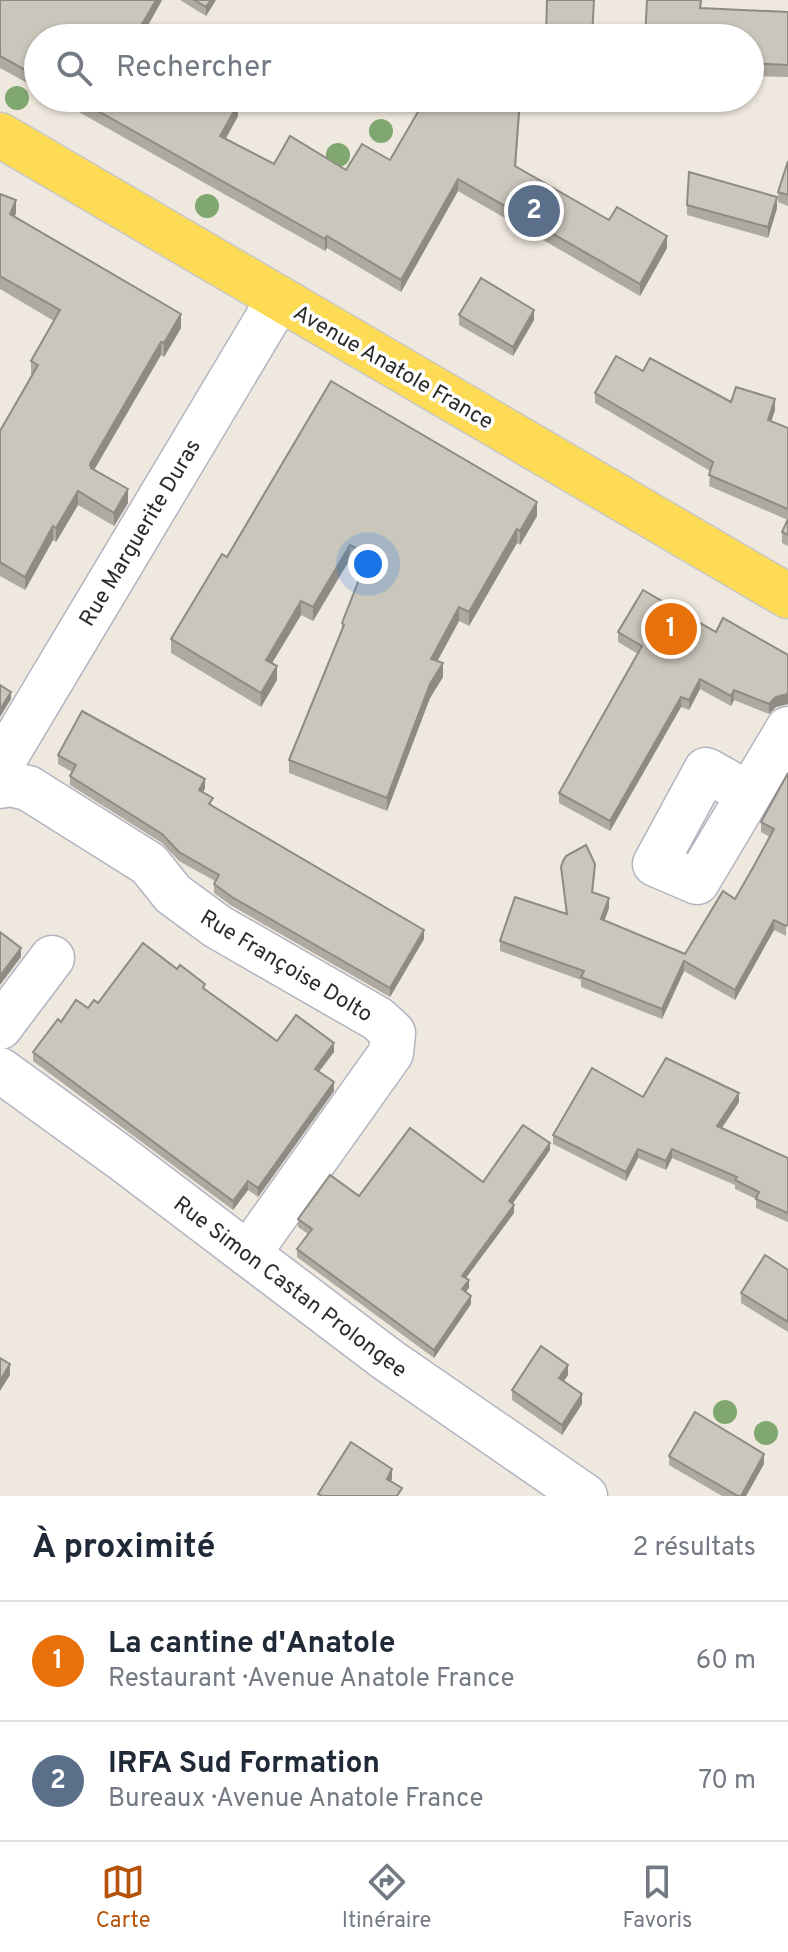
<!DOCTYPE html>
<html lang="fr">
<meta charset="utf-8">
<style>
body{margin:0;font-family:Overpass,sans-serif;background:#f6f6f7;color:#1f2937}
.you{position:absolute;left:368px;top:564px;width:28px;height:28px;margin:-20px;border:6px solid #fff;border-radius:50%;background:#1a73e8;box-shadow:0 0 0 12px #1a73e833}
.badge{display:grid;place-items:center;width:52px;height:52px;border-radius:50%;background:#b45309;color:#fff;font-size:26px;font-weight:700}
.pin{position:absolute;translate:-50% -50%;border:4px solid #fff;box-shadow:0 2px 8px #0006}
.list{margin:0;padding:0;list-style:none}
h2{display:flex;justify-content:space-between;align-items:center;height:104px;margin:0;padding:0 32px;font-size:34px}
h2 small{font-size:26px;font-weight:400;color:#747a83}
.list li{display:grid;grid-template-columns:52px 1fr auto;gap:24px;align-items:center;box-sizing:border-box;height:120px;padding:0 32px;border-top:2px solid #e0e1e3}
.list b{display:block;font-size:30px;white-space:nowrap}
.list p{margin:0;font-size:26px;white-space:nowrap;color:#747a83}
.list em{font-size:26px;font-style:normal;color:#747a83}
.icon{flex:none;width:44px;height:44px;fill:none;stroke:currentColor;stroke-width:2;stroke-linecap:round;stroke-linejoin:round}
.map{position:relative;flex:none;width:788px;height:1496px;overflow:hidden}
.search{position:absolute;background:#fff;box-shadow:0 2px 6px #0004;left:24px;right:24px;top:24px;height:88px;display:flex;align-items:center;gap:20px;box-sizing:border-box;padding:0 28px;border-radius:44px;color:#747a83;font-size:30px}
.sheet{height:344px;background:#fff}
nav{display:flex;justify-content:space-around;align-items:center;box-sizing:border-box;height:112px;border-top:2px solid #e0e1e3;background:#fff;font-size:22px;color:#747a83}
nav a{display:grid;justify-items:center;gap:4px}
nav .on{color:#b45309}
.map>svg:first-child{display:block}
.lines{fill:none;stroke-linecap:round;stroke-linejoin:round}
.minor-casing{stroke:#b2b4c1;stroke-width:47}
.major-casing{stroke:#c8c8c8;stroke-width:47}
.minor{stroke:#fff;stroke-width:44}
.major{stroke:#fddb55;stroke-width:44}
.tree{fill:#80a76f}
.wall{fill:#aeaaa2}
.shaded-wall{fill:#8d8b84}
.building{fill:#cac6bc;stroke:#8d8b84;stroke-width:2}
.labels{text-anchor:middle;stroke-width:7;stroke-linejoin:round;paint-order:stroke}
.street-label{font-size:22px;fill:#2c2c2c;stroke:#fff}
</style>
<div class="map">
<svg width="788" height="1496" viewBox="0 0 788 1496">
<rect width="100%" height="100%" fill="#efe8de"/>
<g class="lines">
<!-- minor casing -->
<g class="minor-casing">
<g id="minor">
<polyline points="0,766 279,299"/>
<polyline points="0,786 10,784 28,788 149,864 173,894 218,927 378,1019 393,1033 391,1053 248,1254"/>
<polyline points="749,794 706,770 655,864 697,882 788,729"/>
<polyline points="0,1027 52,958"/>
<polyline points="0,1070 124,1160 388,1360 585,1496"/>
</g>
</g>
<!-- major casing -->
<g class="major-casing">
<polyline id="major" points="0,135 788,596"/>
</g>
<!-- minor -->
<use href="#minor" class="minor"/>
<!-- major -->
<use href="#major" class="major"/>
</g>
<!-- trees -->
<g class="tree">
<circle cx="17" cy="98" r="12"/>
<circle cx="381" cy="131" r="12"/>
<circle cx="338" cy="155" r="12"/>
<circle cx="207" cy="206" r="12"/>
<circle cx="725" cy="1412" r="12"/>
<circle cx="766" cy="1433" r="12"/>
</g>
<!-- wall -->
<g class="wall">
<polygon points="0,0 162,0 141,38 38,38 38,89 0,68"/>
<polygon points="180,0 216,0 206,16"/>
<polygon points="547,0 594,0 592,38 546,38"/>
<polygon points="647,0 702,0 701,8 788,12 788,77 750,76 750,38"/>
<polygon points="54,98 228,98 238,116 226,139 274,164 346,170 390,160 421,106 284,100 272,98 521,98 516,166 609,220 667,248 640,296 458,191 401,292 327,248 325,251"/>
<polygon points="788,161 788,206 778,202 778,192"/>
<polygon points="0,194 16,213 15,216 181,328 164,357 161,355 94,469 128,503 114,526 78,505 56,542 53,540 25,590 0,576 0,431 32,375 31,374 31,361 54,321 0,289"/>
<polygon points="687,205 777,208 768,238 687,215"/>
<polygon points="459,315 534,320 513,356 459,325"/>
<polygon points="643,371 731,402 775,410 771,421 788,428 788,546 782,543 782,532 788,520 709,486 710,471 595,403 595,393"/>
<polygon points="537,516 520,545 517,543 469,626 459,621 437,661 443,677 430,698 387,811 289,773 289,760 342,630 342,623 364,566 350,559 313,621 301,615 272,663 277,680 261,707 171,653 171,639 227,557"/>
<polygon points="618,632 716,632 788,655 788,704 776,707 769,714 734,700 731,706 700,689 689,710 681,707 610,831 559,803 559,793 638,654 618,642"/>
<polygon points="58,755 205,788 203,793 213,806 424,939 390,997 232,906 214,893 214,884 215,881 179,861 162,843 70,785 70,776 72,772 58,764"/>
<polygon points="788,773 786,936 774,930 735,1000 684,971 662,1019 581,987 581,980 500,951 500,941 566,914 561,867 595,874 593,892 609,908 604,921 685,954 735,899 770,837 761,832 761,822"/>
<polygon points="205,989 277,1041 334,1052 319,1071 334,1091 258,1197 248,1190 233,1210 33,1061 33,1052 61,1022 98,1003"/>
<polygon points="643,1097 739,1102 722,1128 788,1158 788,1222 756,1208 756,1199 735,1189 735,1185 672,1158 666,1170 638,1158 626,1181 553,1144 553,1135"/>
<polygon points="550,1150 512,1204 514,1213 466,1278 469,1288 465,1292 471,1304 434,1358 297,1257 297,1249 308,1234 298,1227 298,1219 359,1196 483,1182"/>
<polygon points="788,1270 788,1332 741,1303 741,1293"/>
<polygon points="568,1375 564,1381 582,1404 562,1435 512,1400 512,1390"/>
<polygon points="669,1456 764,1464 746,1496 722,1496 669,1465"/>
</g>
<!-- shaded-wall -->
<g class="shaded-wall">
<polygon points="156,0 162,0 141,38 134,38"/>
<polygon points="211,0 216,0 206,16 206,7"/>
<polygon points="238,104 238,116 220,148 220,136"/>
<polygon points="458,179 458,191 401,292 401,280"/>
<polygon points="777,197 777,208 768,238 768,227"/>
<polygon points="16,200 16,213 10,227 10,214"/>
<polygon points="327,236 327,248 325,251 325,239"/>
<polygon points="667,236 667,248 640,296 640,284"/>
<polygon points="534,310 534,320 513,356 513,347"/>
<polygon points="181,314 181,328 164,357 164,343"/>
<polygon points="161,342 161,355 90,477 90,464"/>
<polygon points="775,399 775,410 768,431 768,420"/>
<polygon points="128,489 128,503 114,526 114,513"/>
<polygon points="78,491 78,505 56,542 56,528"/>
<polygon points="537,502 537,516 520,545 520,531"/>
<polygon points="53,526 53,540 25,590 25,577"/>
<polygon points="517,529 517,543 469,626 469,612"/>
<polygon points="350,545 350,559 313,621 313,607"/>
<polygon points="301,601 301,615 266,673 266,660"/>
<polygon points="459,607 459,621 431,673 431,659"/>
<polygon points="443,663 443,677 430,698 387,811 387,798 430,684"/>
<polygon points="277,666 277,680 261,707 261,693"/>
<polygon points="700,679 700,689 689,710 689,700"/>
<polygon points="734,690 734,700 731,706 731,696"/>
<polygon points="11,692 11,699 0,717 0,710"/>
<polygon points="788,694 788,704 776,707 769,714 769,704 776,697"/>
<polygon points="681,697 681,707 610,831 610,821"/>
<polygon points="205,779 205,788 199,800 199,790"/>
<polygon points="609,898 609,908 601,929 601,919"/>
<polygon points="774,920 774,930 735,1000 735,990"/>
<polygon points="424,930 424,939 390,997 390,988"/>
<polygon points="21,948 21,957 0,985 0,976"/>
<polygon points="684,961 684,971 662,1019 662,1009"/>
<polygon points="334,1043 334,1052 315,1077 315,1069"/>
<polygon points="334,1082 334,1091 258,1197 258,1188"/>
<polygon points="739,1093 739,1102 717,1135 717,1126"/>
<polygon points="550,1143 550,1150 509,1209 509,1201"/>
<polygon points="638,1149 638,1158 626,1181 626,1172"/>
<polygon points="672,1149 672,1158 666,1170 666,1161"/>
<polygon points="248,1181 248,1190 233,1210 233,1201"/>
<polygon points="514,1205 514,1213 462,1283 462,1276"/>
<polygon points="469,1280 469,1288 462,1297 462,1289"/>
<polygon points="471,1296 471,1304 434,1358 434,1350"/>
<polygon points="10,1364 10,1375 0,1391 0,1381"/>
<polygon points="568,1365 568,1375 559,1388 559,1378"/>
<polygon points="582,1394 582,1404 562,1435 562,1425"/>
<polygon points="764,1454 764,1464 746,1496 741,1496"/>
<polygon points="392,1469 392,1479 387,1488 387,1479"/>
</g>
<!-- building -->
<g class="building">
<polygon points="0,0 156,0 134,38 38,38 38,77 0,56"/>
<polygon points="194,0 211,0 206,7"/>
<polygon points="547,0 594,0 592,36 546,35"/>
<polygon points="647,0 701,0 700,8 788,12 788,65 750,63 750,38 645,38"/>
<polygon points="252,26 294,38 249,38"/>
<polygon points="75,98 228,98 238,104 220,136 274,164 290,136 346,170 362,144 390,160 426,98 520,98 515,166 609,220 617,207 667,236 640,284 458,179 401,280 327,236 325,239"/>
<polygon points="788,161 788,195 778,192"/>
<polygon points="689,172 777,197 768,227 687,205"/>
<polygon points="0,194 16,200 10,214 181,314 164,343 161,342 90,464 91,468 128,489 114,513 78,491 56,528 53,526 25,577 0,562 0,431 38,365 31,361 60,310 0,276"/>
<polygon points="481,278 534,310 513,347 459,315"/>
<polygon points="616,356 643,371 650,358 731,402 736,387 775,399 768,420 788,428 788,509 709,475 713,462 595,393"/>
<polygon points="331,381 537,502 520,531 517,529 469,612 459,607 431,659 443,663 430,684 387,798 289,760 344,625 342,623 369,554 350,545 313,607 301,601 266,660 277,666 261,693 171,639 222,554 227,557"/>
<polygon points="788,519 788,535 782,532"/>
<polygon points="643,590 716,632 723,618 788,655 788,694 776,697 769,704 734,690 731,696 700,679 689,700 681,697 610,821 559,793 642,646 618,632"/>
<polygon points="0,685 11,692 0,710"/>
<polygon points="82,711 205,779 199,790 213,798 209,804 424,930 390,988 232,897 214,884 219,875 179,852 162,834 70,776 76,765 58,755"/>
<polygon points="788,773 788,924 786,926 774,920 735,990 684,961 662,1009 581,977 584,971 500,941 515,897 567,914 561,867 563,861 566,856 586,845 595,864 592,892 609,898 601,919 685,954 723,891 735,899 755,864 774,829 761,822"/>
<polygon points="0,932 21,948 0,976"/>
<polygon points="143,943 177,969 180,965 205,984 203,988 277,1041 296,1015 334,1043 315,1069 334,1082 258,1188 248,1181 233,1201 33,1052 58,1019 61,1022 76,1000 88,1008 94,1000 98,1003"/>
<polygon points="666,1058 739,1093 717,1126 788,1158 788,1213 756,1199 759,1192 735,1180 737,1177 672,1149 666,1161 638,1149 626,1172 553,1135 592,1068 643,1097"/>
<polygon points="523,1125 550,1143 509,1201 514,1205 462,1276 469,1280 462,1289 471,1296 434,1350 297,1249 312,1229 298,1219 330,1175 359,1196 410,1128 483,1182"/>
<polygon points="765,1255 788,1270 788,1322 741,1293"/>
<polygon points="541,1346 568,1365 559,1378 582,1394 562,1425 512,1390"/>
<polygon points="0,1358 10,1364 0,1381"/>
<polygon points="695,1412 764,1454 741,1496 738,1496 669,1456"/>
<polygon points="351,1442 392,1469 387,1479 402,1488 397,1496 322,1496 318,1494"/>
</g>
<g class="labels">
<!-- street labels -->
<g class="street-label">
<text transform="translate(394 366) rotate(30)" y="8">Avenue Anatole France</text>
<text transform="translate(139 532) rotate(-59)" y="8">Rue Marguerite Duras</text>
<text transform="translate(287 965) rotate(31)" y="8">Rue Françoise Dolto</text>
<text transform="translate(291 1286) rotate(37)" y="8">Rue Simon Castan Prolongee</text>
</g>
</g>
</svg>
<div class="you"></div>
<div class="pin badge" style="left:671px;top:629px;background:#e8710a">1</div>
<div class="pin badge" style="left:534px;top:211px;background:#5c6f8a">2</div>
<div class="search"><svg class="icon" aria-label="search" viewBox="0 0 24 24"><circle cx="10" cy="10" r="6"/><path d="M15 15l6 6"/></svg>Rechercher</div>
</div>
<section class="sheet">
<h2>À proximité<small>2 résultats</small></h2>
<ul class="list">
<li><span class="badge" style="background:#e8710a">1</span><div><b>La cantine d'Anatole</b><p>Restaurant · Avenue Anatole France</p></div><em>60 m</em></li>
<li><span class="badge" style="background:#5c6f8a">2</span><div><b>IRFA Sud Formation</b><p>Bureaux · Avenue Anatole France</p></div><em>70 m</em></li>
</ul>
</section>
<nav>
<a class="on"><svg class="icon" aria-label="map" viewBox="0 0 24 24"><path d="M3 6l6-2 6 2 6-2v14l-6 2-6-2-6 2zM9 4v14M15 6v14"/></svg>Carte</a>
<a><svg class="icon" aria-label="directions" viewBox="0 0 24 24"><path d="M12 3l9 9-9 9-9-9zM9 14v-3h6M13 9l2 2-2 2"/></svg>Itinéraire</a>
<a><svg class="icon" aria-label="saved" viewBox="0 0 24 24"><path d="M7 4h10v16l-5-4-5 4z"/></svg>Favoris</a>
</nav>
